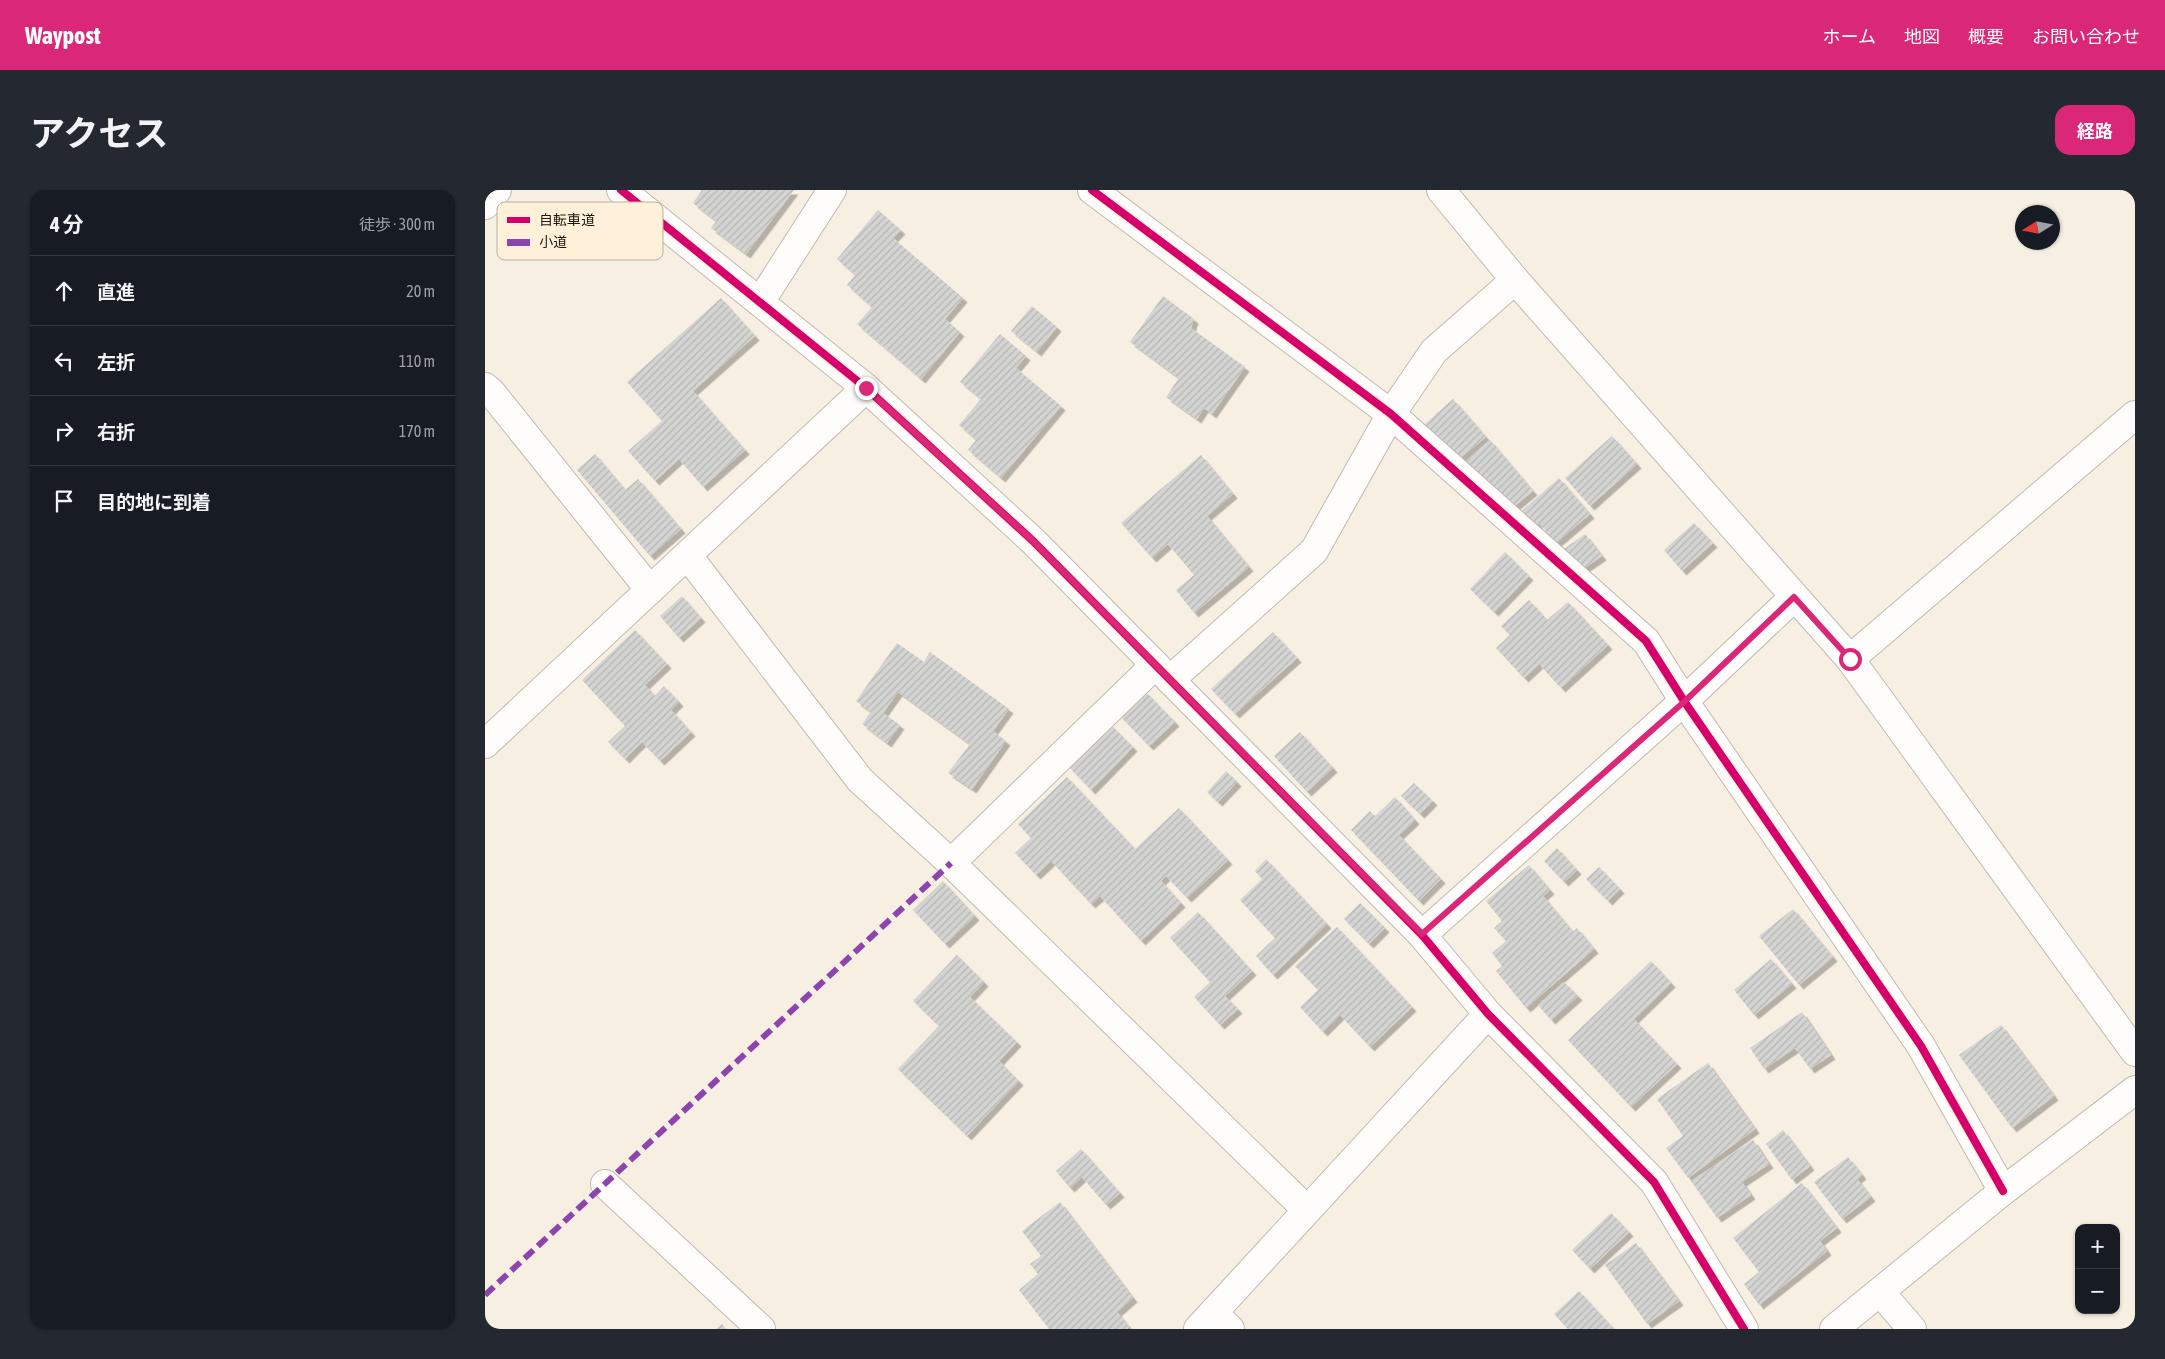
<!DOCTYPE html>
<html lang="ja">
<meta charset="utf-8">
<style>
body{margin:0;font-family:"Asap Condensed","Noto Sans JP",sans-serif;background:#242831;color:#f1f3f6}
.controls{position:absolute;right:15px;bottom:15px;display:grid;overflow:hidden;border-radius:10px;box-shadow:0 1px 4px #0004}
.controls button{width:45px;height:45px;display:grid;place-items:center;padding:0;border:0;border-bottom:1px solid #363941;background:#171b24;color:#f1f3f6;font:25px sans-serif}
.compass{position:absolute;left:1530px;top:15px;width:45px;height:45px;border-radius:50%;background:#171b24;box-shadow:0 1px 4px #0004;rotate:259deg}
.stop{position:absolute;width:15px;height:15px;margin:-11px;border:4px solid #db2777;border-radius:50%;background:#fff}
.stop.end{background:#db2777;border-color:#fff;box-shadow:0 1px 5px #0008}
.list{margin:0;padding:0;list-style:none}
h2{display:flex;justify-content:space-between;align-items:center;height:65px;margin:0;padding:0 20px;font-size:21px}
h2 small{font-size:16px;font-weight:400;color:#9ea1a6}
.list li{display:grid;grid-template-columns:32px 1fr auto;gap:15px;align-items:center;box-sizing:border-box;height:70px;padding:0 20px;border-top:1px solid #363941}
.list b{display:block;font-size:19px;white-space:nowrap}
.list em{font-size:16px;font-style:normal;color:#9ea1a6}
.icon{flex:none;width:28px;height:28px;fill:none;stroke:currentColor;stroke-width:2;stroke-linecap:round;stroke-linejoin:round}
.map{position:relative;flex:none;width:1650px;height:1139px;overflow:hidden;border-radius:15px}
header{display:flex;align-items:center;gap:30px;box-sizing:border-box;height:70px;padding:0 25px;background:#db2777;color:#fff}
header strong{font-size:24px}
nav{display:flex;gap:28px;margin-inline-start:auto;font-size:18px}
.intro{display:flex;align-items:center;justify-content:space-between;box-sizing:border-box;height:120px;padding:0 30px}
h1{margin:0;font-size:35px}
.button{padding:12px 22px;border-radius:15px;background:#db2777;color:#fff;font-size:18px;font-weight:700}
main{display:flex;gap:30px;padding:0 30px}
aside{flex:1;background:#171b24;border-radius:15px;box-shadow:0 1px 4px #0004}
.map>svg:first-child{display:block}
.building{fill:url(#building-hatch);filter:url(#shadow)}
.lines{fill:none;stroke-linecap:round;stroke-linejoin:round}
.street-casing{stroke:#c1baaf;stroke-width:30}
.secondary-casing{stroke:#c1baaf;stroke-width:30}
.street{stroke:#fefdfb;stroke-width:28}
.secondary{stroke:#fefdfb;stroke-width:28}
.quiet{stroke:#8e44ad;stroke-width:6;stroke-dasharray:12 6;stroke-linecap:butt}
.cycleway-casing{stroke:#fff0da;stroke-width:11}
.cycleway{stroke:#d6006c;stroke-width:8}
.route{stroke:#db2777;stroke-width:6}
.key{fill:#fff0da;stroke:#bbaf9c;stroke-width:1}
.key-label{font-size:14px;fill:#1d160d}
</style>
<header>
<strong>Waypost</strong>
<nav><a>ホーム</a><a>地図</a><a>概要</a><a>お問い合わせ</a></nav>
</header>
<div class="intro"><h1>アクセス</h1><a class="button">経路</a></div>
<main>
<aside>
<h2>4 分<small>徒歩 · 300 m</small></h2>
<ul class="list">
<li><svg class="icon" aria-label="ahead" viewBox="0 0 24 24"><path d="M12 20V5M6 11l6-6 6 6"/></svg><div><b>直進</b></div><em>20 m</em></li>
<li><svg class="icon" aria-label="left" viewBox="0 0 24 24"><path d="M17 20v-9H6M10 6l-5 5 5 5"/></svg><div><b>左折</b></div><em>110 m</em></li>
<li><svg class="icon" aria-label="right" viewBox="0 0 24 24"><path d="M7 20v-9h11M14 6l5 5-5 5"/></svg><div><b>右折</b></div><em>170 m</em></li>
<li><svg class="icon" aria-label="arrive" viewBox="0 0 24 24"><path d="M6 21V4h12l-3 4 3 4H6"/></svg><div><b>目的地に到着</b></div></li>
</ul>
</aside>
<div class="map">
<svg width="1650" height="1139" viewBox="0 0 1650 1139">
<defs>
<pattern id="building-hatch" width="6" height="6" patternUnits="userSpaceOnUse" patternTransform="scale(1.25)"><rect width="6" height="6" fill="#d4d5d3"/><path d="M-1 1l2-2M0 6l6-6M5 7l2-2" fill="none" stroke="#b6b6b4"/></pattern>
<filter id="shadow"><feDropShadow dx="4.5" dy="4.5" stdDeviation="0" flood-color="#0004"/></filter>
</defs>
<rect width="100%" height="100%" fill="#f7efe2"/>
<!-- building -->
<g class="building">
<polygon points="217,0 309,0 261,64 226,38 231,31 208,13"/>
<polygon points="393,20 416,40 408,48 478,108 460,129 475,142 436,189 372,134 387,117 362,95 370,85 352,69"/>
<polygon points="678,106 709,129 706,138 760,177 727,224 719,218 712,229 681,207 694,188 645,152"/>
<polygon points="236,108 270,146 208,201 260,260 218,297 194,269 170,291 143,261 177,231 142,192"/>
<polygon points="547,116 572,137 552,162 526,141"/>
<polygon points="515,144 541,166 531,178 576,216 516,288 483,260 491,250 474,235 496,209 475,192"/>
<polygon points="968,209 1001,247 970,272 939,235"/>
<polygon points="1127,246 1152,274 1105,316 1080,288"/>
<polygon points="1005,250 1048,301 1020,324 977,274"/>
<polygon points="110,264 140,300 153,289 196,339 165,366 92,280"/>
<polygon points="716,265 748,304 722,326 764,377 709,423 691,400 709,385 683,354 667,368 636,333"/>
<polygon points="1074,288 1105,324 1071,353 1054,333 1044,341 1031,326"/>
<polygon points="1209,333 1228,353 1197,381 1179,360"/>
<polygon points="1100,344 1117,366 1092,383 1076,361"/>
<polygon points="1020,362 1044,386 1009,422 985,399"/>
<polygon points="197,406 216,428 194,448 175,426"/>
<polygon points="1044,410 1062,430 1083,412 1123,455 1076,498 1054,474 1039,488 1011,458 1025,445 1016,436"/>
<polygon points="150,440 182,474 160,495 170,506 179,496 194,512 186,520 206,542 175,571 157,552 140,569 123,552 140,536 97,490"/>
<polygon points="788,442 812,468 750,524 726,499"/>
<polygon points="412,453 439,472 445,462 524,519 508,541 521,551 487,599 463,583 485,554 413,502 398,523 415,535 402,553 377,534 386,522 371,511"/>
<polygon points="660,501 690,532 664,556 634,525"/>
<polygon points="624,533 648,557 606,600 582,575"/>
<polygon points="815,542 848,578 822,602 789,566"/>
<polygon points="741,581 752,592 733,612 722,602"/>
<polygon points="582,587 650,659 694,618 743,670 702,708 681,686 676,691 696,713 656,751 615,706 606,714 566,671 551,685 530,663 546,648 533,634"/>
<polygon points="929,593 948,611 935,624 916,606"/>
<polygon points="910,607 930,630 914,645 956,689 934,711 866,640 885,621 890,626"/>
<polygon points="1072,658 1092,680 1079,692 1059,671"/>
<polygon points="781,669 842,734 788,785 771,766 790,748 755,710 777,689 770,681"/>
<polygon points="1044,675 1065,700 1058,706 1088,742 1092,738 1109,759 1041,818 1011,781 1017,776 1007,763 1021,751 1009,738 1017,731 1001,711"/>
<polygon points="1114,677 1135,699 1123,711 1101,689"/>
<polygon points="458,691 490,726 460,754 428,720"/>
<polygon points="875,713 900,738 884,754 859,729"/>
<polygon points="1308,719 1348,767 1314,795 1274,746"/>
<polygon points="713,722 767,781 740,806 753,819 735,835 709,807 725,792 685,748"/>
<polygon points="852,737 927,817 885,857 855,825 838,842 815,817 833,800 810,776"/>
<polygon points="472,765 499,792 485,807 532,852 514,871 534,891 482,946 413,879 454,836 428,811"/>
<polygon points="1286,769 1307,794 1269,825 1249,800"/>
<polygon points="1166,771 1186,793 1149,829 1192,874 1146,917 1083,850"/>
<polygon points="1079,792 1093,806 1066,830 1053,815"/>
<polygon points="1317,822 1346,865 1325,879 1310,858 1279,879 1265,858"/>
<polygon points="1516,835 1569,906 1527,938 1474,865"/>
<polygon points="1223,873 1270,939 1203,988 1181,958 1198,946 1172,909"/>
<polygon points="1298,940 1325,976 1307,990 1281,954"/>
<polygon points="1268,950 1284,974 1257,992 1266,1005 1232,1028 1206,991"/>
<polygon points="596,959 635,1003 621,1015 597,987 585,998 571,981"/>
<polygon points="1363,967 1377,985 1372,989 1386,1007 1357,1029 1329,992"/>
<polygon points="1317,993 1352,1038 1335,1051 1342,1061 1274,1115 1259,1094 1274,1082 1248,1048"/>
<polygon points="575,1012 648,1108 632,1122 644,1137 642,1139 564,1139 534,1100 553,1084 545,1074 556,1066 537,1041"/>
<polygon points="1126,1023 1144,1042 1105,1079 1087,1060"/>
<polygon points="1151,1053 1194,1111 1162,1134 1120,1075"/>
<polygon points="1094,1101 1129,1139 1083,1139 1069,1124"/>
<polygon points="237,1134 241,1139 231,1139"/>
</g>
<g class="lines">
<!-- street casing -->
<g class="street-casing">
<g id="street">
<polyline points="136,0 381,198 548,351 937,745 1003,824 1169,992 1259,1139"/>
<polyline points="607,0 906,224 1161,451 1199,511 1436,856 1518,1001"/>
<polyline points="956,0 1030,90 1365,469 1650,862"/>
<polyline points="0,15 12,0"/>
<polyline points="0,197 6,202 165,400"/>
<polyline points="203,366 375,590 466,673 822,1020"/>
<polyline points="1365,469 1650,225"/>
<polyline points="685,490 829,361 906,224 949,161 1030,90"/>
<polyline points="0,554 381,198"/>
<polyline points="466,673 670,475"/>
<polyline points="937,745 1199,511 1309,407"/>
<polyline points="120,994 276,1139"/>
<polyline points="1395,1102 1427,1139"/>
<polyline points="728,1123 745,1139"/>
<polyline points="713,1139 1003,824"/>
<polyline points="1349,1139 1518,1001 1650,900"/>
</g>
</g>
<!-- secondary casing -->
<g class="secondary-casing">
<polyline id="secondary" points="275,112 347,0"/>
</g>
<!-- street -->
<use href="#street" class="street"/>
<!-- secondary -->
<use href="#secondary" class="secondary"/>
<!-- quiet -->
<polyline class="quiet" points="0,1105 466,673"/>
<!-- cycleway casing -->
<g class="cycleway-casing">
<g id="cycleway">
<polyline points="136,0 381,198 548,351 937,745 1003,824 1169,992 1259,1139"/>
<polyline points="607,0 906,224 1161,451 1199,511 1436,856 1518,1001"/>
</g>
</g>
<!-- cycleway -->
<use href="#cycleway" class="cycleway"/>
</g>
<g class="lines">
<!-- route -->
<polyline class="route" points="381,198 548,351 937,744 1200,511 1309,407 1365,469"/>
</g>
<!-- legend -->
<rect x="12" y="12" width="166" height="58" rx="8" class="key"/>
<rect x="22" y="27" width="23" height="6" fill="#d6006c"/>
<rect x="22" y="49" width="23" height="7" fill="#8e44ad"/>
<g class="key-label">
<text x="54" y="35">自転車道</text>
<text x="54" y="57">小道</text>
</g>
</svg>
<div class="controls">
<button>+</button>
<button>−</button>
</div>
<svg class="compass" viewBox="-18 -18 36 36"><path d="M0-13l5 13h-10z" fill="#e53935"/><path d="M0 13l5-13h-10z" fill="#9ea1a6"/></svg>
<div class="stop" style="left:1365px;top:469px"></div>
<div class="stop end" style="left:381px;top:198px"></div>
</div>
</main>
